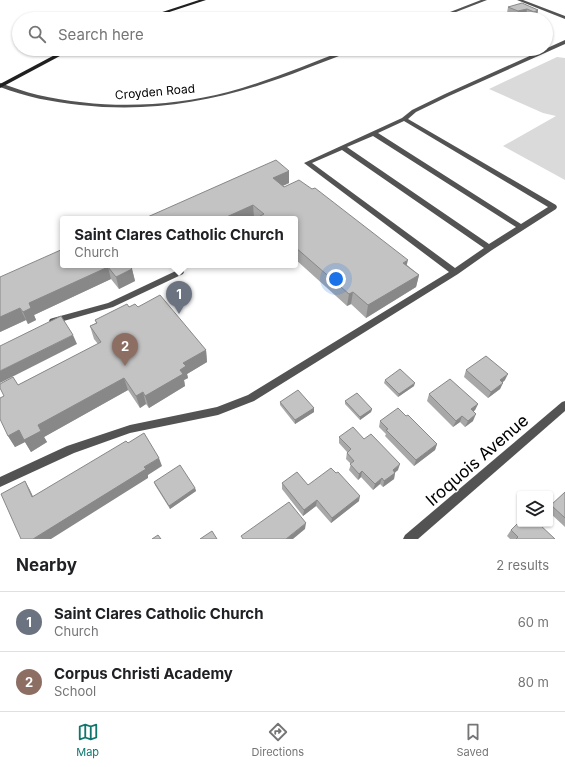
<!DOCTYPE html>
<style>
body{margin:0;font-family:Inter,sans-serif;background:#f2f2f2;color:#202124}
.controls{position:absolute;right:12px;bottom:12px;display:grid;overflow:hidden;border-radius:4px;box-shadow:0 1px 3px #0004}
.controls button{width:36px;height:36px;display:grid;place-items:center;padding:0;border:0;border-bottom:1px solid #e0e0e0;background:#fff;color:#202124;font:20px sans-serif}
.you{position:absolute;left:336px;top:279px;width:14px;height:14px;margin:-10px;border:3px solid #fff;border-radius:50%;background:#1a73e8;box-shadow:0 0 0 6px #1a73e833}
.badge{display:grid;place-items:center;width:26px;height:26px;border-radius:50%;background:#0f766e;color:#fff;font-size:13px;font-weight:700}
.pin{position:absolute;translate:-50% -33px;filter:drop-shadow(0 1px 2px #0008)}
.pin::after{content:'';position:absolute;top:21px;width:14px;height:12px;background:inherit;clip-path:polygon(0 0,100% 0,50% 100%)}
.popup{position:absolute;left:60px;top:216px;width:238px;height:52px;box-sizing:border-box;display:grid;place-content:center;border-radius:4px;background:#fff;filter:drop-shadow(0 1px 3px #0005);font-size:13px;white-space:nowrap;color:#757577}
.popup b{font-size:15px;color:#202124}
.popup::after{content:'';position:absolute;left:50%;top:100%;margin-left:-8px;border:8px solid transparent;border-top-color:#fff}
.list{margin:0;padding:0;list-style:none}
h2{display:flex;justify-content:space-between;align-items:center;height:52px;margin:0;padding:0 16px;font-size:17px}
h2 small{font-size:13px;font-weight:400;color:#757577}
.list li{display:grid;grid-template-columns:26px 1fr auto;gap:12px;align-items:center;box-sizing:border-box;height:60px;padding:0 16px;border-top:1px solid #e0e0e0}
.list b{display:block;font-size:15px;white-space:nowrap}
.list p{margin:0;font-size:13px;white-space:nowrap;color:#757577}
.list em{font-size:13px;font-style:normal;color:#757577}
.icon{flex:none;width:22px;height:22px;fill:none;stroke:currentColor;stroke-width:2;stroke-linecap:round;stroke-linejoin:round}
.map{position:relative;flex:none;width:565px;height:539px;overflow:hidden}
.search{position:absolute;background:#fff;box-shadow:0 1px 3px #0004;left:12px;right:12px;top:12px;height:44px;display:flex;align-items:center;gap:10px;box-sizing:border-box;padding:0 14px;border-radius:22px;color:#757577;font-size:15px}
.sheet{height:172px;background:#fff}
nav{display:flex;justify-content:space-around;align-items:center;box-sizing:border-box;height:56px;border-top:1px solid #e0e0e0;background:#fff;font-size:11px;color:#757577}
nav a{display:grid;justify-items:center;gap:2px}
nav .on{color:#0f766e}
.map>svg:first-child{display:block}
.green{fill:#dadada}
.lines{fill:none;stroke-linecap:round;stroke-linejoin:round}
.lane{fill:#535353;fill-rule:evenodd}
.street{fill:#535353;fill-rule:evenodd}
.secondary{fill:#202020;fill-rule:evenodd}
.wall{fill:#a8a8a8}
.shaded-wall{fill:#888}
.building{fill:#c3c3c3;stroke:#888}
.labels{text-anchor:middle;stroke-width:3;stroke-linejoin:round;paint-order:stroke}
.far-street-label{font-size:12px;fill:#000;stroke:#fff}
.near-street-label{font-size:17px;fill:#000;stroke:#fff}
</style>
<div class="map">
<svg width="565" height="539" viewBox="0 0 565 539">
<rect width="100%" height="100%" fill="#fff"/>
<!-- green -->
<polygon class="green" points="557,57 565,58 565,180 503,146 556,116 543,113 489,89"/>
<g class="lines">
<!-- lane -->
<g class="lane">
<path d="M565 40V44L449 96 416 112 408 119 556 205 557 207 556 209 492 250 458 274 254 401 218 415 130 433 74 453 0 487V477L67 446 130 425 217 407 248 395 449 272 304 163 402 118 412 110 445 94ZM404 121 548 207 521 224 378 133ZM373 136 516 227 489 244 347 147ZM342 150 484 248 455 268 312 163Z"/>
<polygon points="180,269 183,270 184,272 183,274 113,307 53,324 50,323 49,321 50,319 53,318 108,303"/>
</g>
<!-- street -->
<g class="street">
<polygon points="481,0 487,0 438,19 432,19"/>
<polygon points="517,0 523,0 565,16 565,19"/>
<path d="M348 49H356C351 52 345 54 339 56 328 60 316 65 305 69 231 98 160 114 80 105 52 102 26 97 0 87V83C13 87 25 92 38 95 100 109 167 108 228 92 269 81 308 64 348 49Z"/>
<polygon points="565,401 565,411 418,539 403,539 405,535 562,402"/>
</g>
<!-- secondary -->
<g class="secondary">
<polygon points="199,0 206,0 148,19 141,19"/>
<polygon points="66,49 73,49 0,88 0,84"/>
</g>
</g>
<!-- wall -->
<g class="wall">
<polygon points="508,7 538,10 537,15 532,17 526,15 517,17 507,13"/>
<polygon points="289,171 289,183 283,186 407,265 419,275 416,287 366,318 351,304 347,306 295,259 295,219 256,219 254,217 143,219"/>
<polygon points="129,265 132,269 135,281 119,289 111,279 34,315 36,320 28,324 26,320 0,332 0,277"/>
<polygon points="129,307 138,307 206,350 207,362 187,374 188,378 184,380 185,386 149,408 146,404 140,408 128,390 44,437 47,442 31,452 25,442 15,447 8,436 4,396 18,385 98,344 94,339 90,326 96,323 95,320"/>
<polygon points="466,370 505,380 503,382 500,389 488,398 464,377"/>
<polygon points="385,380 414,386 398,397 384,383"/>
<polygon points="429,394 478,404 475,410 473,412 473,421 465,427 460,422 453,427 427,401"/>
<polygon points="345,401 372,409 371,412 360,420 345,404"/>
<polygon points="280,402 314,408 314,412 295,424 280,405"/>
<polygon points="406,416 437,444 435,450 414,466 385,436 386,434 379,427 380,421"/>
<polygon points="339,437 364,439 398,470 395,472 394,479 383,487 380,484 373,490 361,477 358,480 349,470 351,464 346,459 347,452 339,443"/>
<polygon points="154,482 195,488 196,491 170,509 155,485"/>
<polygon points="282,483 359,501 331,523 316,506 303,516 282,489"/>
<polygon points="565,492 565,527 550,513 550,507"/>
<polygon points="511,530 555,539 510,539 507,536"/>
</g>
<!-- shaded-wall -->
<g class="shaded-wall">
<polygon points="527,9 526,15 517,17 518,11"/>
<polygon points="538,10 537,15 532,17 534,12"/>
<polygon points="289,171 289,183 273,190 273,178"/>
<polygon points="253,205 254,217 249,219 222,219"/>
<polygon points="408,260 405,272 403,263"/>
<polygon points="108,267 111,279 34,315 36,320 28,324 23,312 29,303"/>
<polygon points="132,269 135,281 119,289 116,277"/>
<polygon points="419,275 416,287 366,318 368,305"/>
<polygon points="353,292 351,304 347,306 349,294"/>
<polygon points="20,308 26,320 0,332 0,317"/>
<polygon points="73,335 77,344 0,383 0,371"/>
<polygon points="206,350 207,362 187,374 188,378 184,380 185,386 149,408 145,396 180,370 183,363"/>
<polygon points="508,374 505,380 497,387 500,380"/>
<polygon points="124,378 128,390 44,437 47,442 31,452 25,442 15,447 8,436 19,430 38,425"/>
<polygon points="415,383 414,386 398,397 399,394"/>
<polygon points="503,383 500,389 488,398 491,392"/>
<polygon points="143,392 146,404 140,408 136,396"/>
<polygon points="478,404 475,410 468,416 471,409"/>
<polygon points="314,408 314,412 295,424 295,420"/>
<polygon points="372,409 371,412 360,420 360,417"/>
<polygon points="476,414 473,421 465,427 468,421"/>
<polygon points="462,416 460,422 453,427 456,421"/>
<polygon points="437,444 435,450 414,466 416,460"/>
<polygon points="159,458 162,466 148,475 148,478 51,539 33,539 144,467"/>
<polygon points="400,464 398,470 391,476 393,470"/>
<polygon points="362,471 361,477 358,480 359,474"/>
<polygon points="395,473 394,479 383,487 384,481"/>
<polygon points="382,478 380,484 373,490 375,484"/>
<polygon points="25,481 30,490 37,505 32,497"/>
<polygon points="195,488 196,491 170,509 169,506"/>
<polygon points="360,496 359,501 331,523 332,518"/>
<polygon points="317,500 316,506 303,516 304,510"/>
<polygon points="306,523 305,529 293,539 286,539"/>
</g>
<!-- building -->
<g class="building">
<polygon points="522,3 538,10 534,12 527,9 518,11 508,7"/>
<polygon points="276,160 289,171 273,178 284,187 299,180 312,189 315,188 408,260 403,263 419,275 368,305 353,292 349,294 295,247 295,219 263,219 260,216 264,214 253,205 222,219 143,219"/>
<polygon points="63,249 63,265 129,265 132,269 116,277 108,267 29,303 31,308 23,312 20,308 0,317 0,277"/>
<polygon points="160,295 206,350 183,363 186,366 180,370 183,374 145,396 143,392 136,396 124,378 38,425 41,431 24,440 19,430 8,436 0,419 0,398 4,396 0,388 0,384 13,377 18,385 101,342 90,326 97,323 95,320 127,304 129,307 135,304 138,307"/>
<polygon points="61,316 73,335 0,371 0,346"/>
<polygon points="486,356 508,374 500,380 503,383 491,392 466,370"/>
<polygon points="400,369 415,383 399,394 385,380"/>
<polygon points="450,379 478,404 471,409 476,414 468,421 462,416 456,421 429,394"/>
<polygon points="298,390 314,408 295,420 280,402"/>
<polygon points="357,393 372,409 360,417 345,401"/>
<polygon points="398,408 406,416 408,415 437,444 416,460 386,430 388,429 380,421"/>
<polygon points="353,427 364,439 371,434 400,464 393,470 395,473 384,481 382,478 375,484 362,471 359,474 350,464 354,461 347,453 351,449 339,437"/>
<polygon points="144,433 159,458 144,467 146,469 33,539 21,539 1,494 25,481 32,497 126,441 128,443"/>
<polygon points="180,465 195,488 169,506 154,482"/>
<polygon points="331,468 336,473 338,472 360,496 332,518 317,500 304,510 282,483 297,472 308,485"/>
<polygon points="565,492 565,518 551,505"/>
<polygon points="289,502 306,523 286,539 243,539 241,536"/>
<polygon points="520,521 520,524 539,524 555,539 516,539 518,537 511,530"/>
<polygon points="212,531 217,539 200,539"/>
<polygon points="158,535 161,539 152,539"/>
</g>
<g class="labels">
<!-- far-street labels -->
<g class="far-street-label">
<text transform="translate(155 92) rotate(-5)" y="4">Croyden Road</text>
</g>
<!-- near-street labels -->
<g class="near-street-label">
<text transform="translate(477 460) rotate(-41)" y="6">Iroquois Avenue</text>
</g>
</g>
</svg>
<div class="controls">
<button><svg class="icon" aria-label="layers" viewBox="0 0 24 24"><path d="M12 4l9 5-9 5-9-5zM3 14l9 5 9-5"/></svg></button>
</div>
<div class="you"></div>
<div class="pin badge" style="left:179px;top:314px;background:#6b7280">1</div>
<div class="popup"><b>Saint Clares Catholic Church</b>Church</div>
<div class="pin badge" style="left:125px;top:366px;background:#8d6e63">2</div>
<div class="search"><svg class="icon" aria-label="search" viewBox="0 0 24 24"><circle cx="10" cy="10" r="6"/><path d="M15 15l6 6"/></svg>Search here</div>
</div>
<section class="sheet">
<h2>Nearby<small>2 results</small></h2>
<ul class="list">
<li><span class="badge" style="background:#6b7280">1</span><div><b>Saint Clares Catholic Church</b><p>Church</p></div><em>60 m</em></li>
<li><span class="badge" style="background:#8d6e63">2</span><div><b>Corpus Christi Academy</b><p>School</p></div><em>80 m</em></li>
</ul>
</section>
<nav>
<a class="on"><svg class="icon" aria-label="map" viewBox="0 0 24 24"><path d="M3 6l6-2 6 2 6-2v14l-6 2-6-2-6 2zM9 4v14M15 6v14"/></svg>Map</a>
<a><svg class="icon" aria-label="directions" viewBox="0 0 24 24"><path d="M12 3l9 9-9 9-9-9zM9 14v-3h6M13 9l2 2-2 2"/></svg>Directions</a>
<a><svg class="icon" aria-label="saved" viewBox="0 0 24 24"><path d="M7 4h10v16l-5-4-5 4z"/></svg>Saved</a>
</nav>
